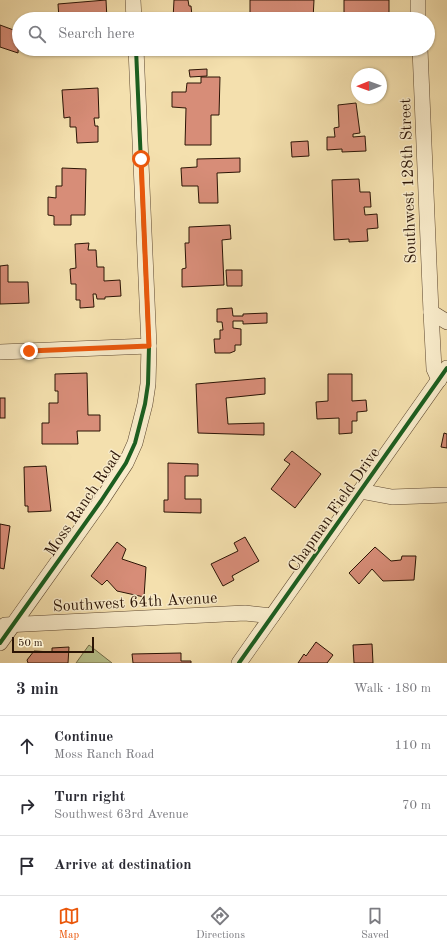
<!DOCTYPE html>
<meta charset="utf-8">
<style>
body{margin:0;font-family:"Old Standard TT",serif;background:#f7f7f7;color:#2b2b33}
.compass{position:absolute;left:351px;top:68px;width:36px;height:36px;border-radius:50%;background:#fff;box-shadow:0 1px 3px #0004;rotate:269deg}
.scale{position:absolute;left:12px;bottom:10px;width:82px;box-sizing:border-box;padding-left:4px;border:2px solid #2b1405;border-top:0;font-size:11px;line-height:14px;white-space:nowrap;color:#2b1405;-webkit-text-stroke:3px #f8ebca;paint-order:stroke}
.stop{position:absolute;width:12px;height:12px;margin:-9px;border:3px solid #ea580c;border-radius:50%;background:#fff}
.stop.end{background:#ea580c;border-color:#fff;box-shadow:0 1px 4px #0008}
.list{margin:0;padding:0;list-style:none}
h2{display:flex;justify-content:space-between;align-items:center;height:52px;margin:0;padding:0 16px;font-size:17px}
h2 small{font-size:13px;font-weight:400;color:#7c7c81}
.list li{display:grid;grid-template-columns:26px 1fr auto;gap:12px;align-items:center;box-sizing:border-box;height:60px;padding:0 16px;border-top:1px solid #e1e1e2}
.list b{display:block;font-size:15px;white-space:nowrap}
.list p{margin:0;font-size:13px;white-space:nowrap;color:#7c7c81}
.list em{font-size:13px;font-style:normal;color:#7c7c81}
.icon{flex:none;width:22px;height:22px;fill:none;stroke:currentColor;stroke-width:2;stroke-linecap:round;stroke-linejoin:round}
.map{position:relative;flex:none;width:447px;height:663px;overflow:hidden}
.search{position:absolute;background:#fff;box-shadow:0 1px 3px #0004;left:12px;right:12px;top:12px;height:44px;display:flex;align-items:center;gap:10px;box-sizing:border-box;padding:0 14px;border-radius:22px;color:#7c7c81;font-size:15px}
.sheet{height:232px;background:#fff}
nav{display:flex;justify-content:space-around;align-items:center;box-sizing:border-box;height:56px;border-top:1px solid #e1e1e2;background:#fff;font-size:11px;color:#7c7c81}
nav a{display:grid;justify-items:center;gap:2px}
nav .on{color:#ea580c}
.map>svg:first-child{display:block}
.green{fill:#b8c38d;stroke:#726c49}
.building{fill:#d78d78;stroke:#2b1405}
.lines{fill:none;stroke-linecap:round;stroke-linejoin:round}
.minor-casing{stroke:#5d472f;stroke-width:16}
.minor{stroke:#f8ebca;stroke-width:15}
.cycleway-casing{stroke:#f8ebca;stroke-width:6}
.cycleway{stroke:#1b5e20;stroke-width:4}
.route{stroke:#ea580c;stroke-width:5}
.labels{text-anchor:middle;stroke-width:3;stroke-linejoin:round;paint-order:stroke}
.street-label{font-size:16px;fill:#2b1405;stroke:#f8ebca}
</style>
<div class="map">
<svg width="447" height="663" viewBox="0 0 447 663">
<rect width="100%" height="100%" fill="#f4e0ae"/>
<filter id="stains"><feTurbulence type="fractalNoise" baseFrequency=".005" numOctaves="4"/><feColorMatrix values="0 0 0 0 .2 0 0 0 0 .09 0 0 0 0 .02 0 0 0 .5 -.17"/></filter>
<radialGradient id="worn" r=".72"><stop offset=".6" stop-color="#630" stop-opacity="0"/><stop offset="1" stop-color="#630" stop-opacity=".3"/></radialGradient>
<!-- green -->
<polygon class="green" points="89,645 112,663 76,663"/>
<!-- building -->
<g class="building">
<polygon points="106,0 107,19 59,19 58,4"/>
<polygon points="174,0 188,0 189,6 191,6 192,16 211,16 211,19 173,19"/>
<polygon points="250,0 314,0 313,19 250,19"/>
<polygon points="344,0 389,0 389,19 351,19 351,17 344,17"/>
<polygon points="0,25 19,32 18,53 0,47"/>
<polygon points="62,49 78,49 78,50 62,52"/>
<polygon points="207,69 207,76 190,77 189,70"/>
<polygon points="201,77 220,77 219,115 211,115 211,145 185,145 186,108 172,107 172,92 186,92 187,83 201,83"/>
<polygon points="98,88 99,118 94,118 95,126 98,126 98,142 77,143 76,127 70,127 70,117 64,118 62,90"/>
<polygon points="356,103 360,133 353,134 353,137 365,136 366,151 342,152 342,149 327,150 327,137 335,137 334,128 339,127 338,105"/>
<polygon points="308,141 309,156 292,157 291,142"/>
<polygon points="240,158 240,172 217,173 218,203 199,203 198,186 182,186 181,168 197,167 197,159"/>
<polygon points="62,168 86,169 85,215 71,215 71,225 54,225 54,216 48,215 48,197 56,198 56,186 62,186"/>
<polygon points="359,179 360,192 370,192 371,207 364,207 365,215 377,214 378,228 367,229 368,241 349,242 349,239 334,240 332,180"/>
<polygon points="230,225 231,239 222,240 224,285 182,287 182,269 186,268 185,243 189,243 189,227"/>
<polygon points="89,243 88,250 96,250 97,267 104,267 104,281 120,280 121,296 105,297 105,299 97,299 96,294 93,294 94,307 80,308 80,300 76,300 76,284 71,284 70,269 76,268 75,244"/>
<polygon points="8,265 8,282 28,282 29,303 0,304 0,266"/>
<polygon points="226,270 242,270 242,286 227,286"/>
<polygon points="232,308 233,316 243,316 243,314 267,313 267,323 243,324 243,321 233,321 233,328 241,329 241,345 235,345 235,351 230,353 215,353 214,339 220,339 220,330 223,330 222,322 217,322 217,309"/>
<polygon points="87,373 88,415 100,415 100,431 77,431 78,444 42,444 42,423 49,423 49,403 58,403 58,391 55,391 55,374"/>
<polygon points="328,374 352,374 352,401 366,400 367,411 357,412 357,421 352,421 352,433 339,434 339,418 317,419 316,402 328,401"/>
<polygon points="265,378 265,394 226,398 228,424 264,423 264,435 198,433 196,384"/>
<rect x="0" y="398" width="5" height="20"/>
<polygon points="444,433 447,434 447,448 441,447"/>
<polygon points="292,451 321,474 295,508 271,489 290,464 284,460"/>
<polygon points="168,463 198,464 198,476 185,476 185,499 201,499 201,513 164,512 164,500 168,500"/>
<polygon points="46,466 51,511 28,512 28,506 25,506 24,467"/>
<polygon points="0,524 10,526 4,569 0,568"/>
<polygon points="245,537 259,561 232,576 234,580 223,586 211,564 238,551 234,543"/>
<polygon points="117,542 126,549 122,559 146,567 144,597 117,591 107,580 102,585 91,576"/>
<polygon points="375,547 391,561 401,560 402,556 416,556 414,580 383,581 372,569 359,584 349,573"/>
<polygon points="316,642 333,655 327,663 298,663 304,654 306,656"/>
<polygon points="372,644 373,663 354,663 353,645"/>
<polygon points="69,647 68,663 28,663 27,660 34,651 52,652 52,648"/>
<polygon points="181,653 181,661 191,661 191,663 133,663 132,654"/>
</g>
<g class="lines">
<!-- minor casing -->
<g class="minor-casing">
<g id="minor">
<polyline points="133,0 134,19"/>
<polyline points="418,0 418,19"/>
<polyline points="420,49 431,312 434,369 439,380"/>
<polyline points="431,312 447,322"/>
<polyline points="0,352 149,346"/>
<polyline points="360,491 392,497 447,495"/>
<polyline points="5,625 245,613 272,616"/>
<polyline points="0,643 101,501 126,463 135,443 145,404 148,384 149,346 136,49"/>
<polyline points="239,663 447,368"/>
</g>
</g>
<!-- minor -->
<use href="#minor" class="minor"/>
<!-- cycleway casing -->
<g class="cycleway-casing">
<g id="cycleway">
<polyline points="0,643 101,501 126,463 135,443 145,404 148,384 149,346 136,49"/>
<polyline points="239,663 447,368"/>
</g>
</g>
<!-- cycleway -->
<use href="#cycleway" class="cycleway"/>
</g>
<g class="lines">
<!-- route -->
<polyline class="route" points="29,351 149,346 141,159"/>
</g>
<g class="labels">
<!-- street labels -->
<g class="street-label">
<text transform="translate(407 181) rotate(-92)" y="6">Southwest 128th Street</text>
<text transform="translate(82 503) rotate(-56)" y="6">Moss Ranch Road</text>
<text transform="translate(333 509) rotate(-55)" y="6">Chapman Field Drive</text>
<text transform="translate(135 601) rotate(-3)" y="6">Southwest 64th Avenue</text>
</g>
</g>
<rect width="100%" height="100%" filter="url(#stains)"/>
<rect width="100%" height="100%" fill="url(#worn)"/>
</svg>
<svg class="compass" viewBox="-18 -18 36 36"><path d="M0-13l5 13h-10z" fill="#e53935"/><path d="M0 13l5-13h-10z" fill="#7c7c81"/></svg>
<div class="scale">50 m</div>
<div class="stop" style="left:141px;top:159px"></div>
<div class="stop end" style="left:29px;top:351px"></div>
<div class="search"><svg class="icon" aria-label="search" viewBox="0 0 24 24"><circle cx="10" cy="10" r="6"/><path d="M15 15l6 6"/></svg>Search here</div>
</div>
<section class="sheet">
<h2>3 min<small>Walk · 180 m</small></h2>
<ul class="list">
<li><svg class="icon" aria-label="ahead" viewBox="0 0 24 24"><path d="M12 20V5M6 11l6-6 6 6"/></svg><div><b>Continue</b><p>Moss Ranch Road</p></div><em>110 m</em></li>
<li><svg class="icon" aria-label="right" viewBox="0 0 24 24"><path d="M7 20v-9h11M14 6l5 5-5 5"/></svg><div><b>Turn right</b><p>Southwest 63rd Avenue</p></div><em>70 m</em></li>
<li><svg class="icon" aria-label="arrive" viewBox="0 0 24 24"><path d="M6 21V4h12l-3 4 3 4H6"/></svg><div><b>Arrive at destination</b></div></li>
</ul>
</section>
<nav>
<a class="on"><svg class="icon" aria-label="map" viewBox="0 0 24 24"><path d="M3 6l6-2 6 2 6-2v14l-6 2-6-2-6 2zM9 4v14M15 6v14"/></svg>Map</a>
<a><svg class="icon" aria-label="directions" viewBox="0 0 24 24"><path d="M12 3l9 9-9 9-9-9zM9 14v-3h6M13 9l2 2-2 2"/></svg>Directions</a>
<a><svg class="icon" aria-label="saved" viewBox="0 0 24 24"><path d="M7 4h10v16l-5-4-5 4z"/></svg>Saved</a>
</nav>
